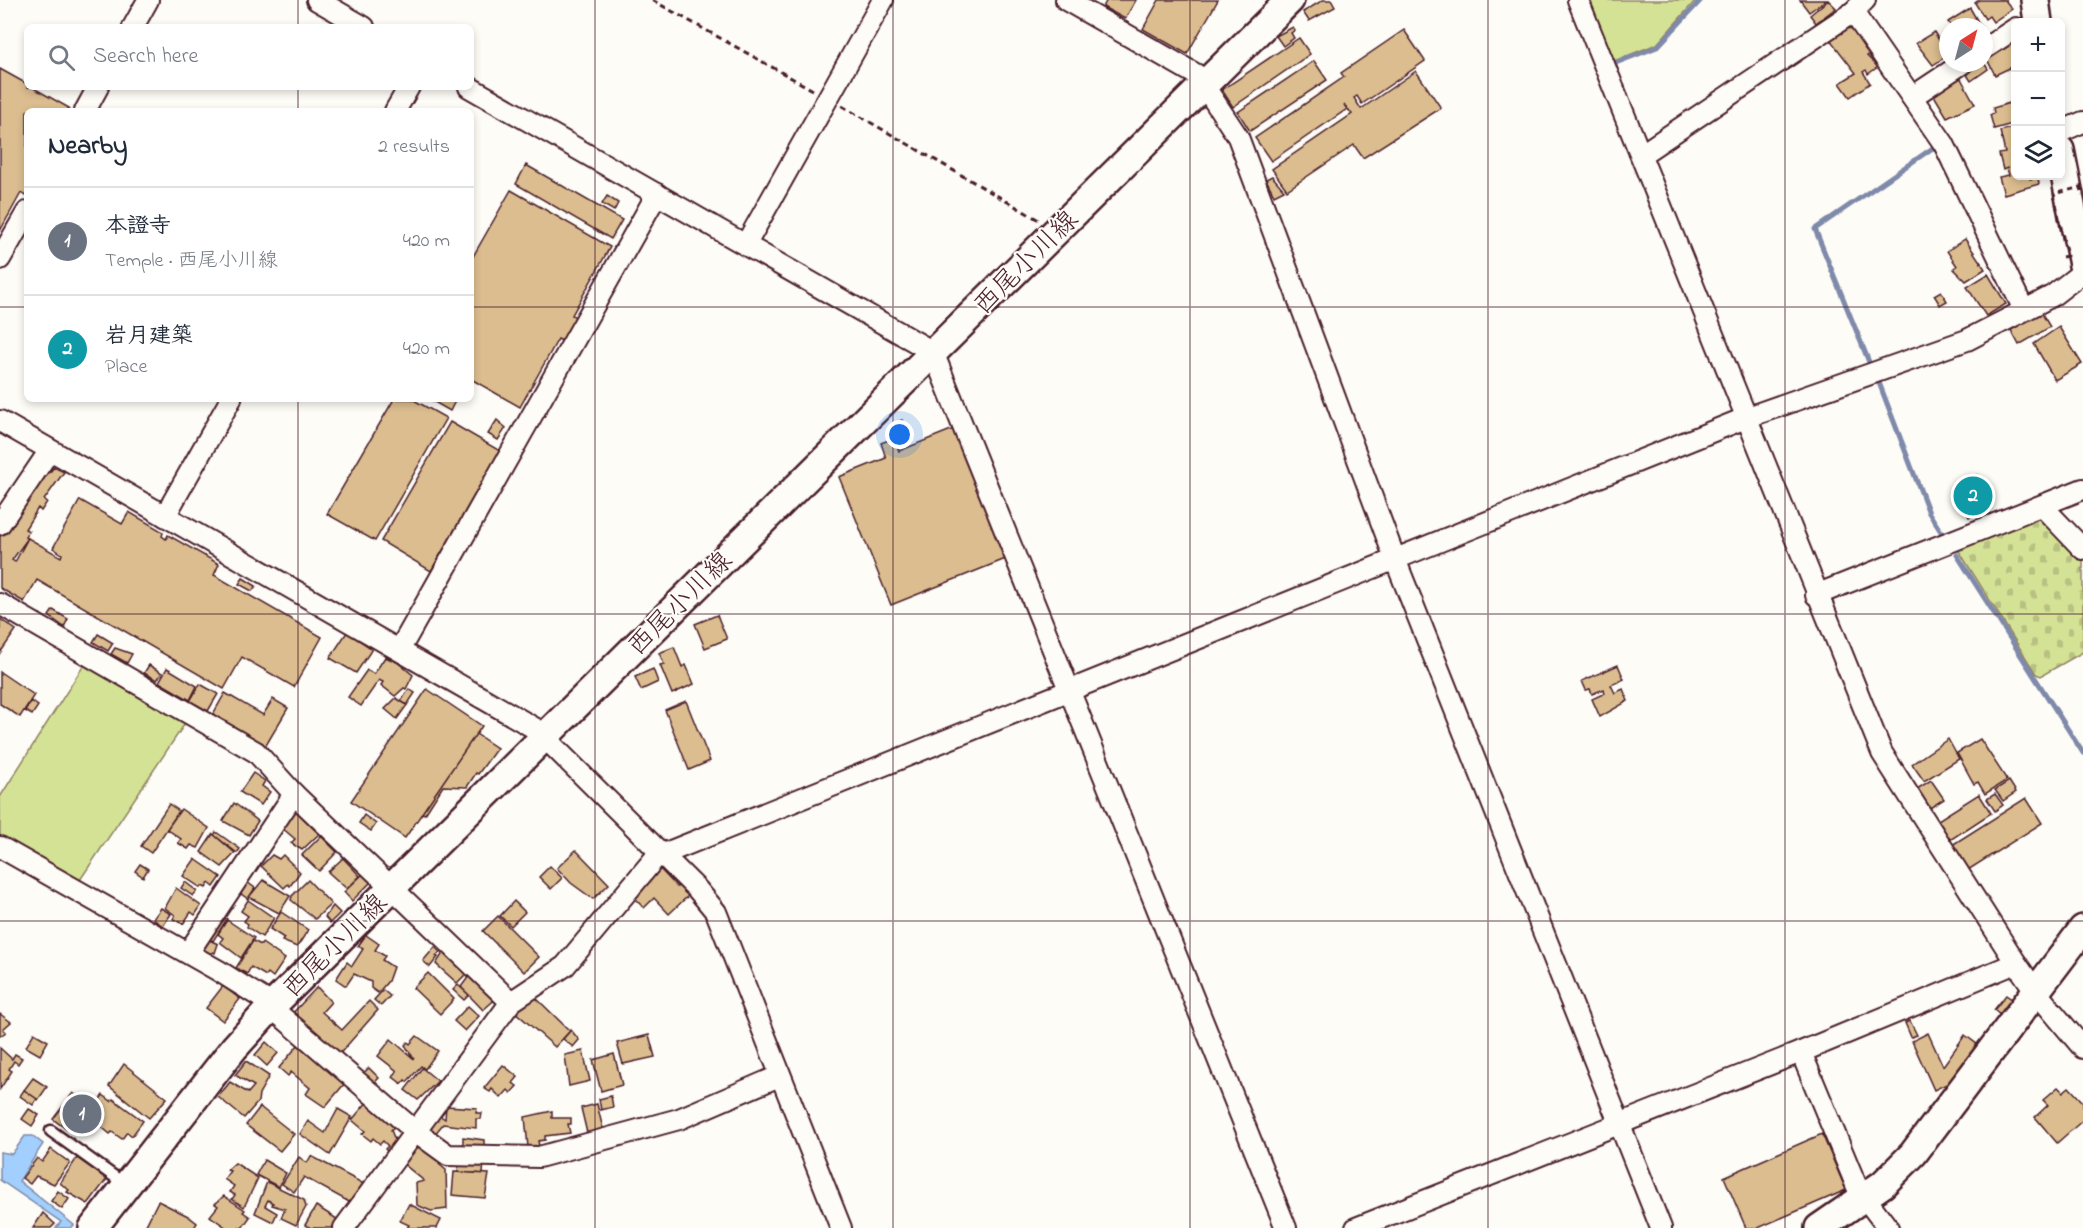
<!DOCTYPE html>
<meta charset="utf-8">
<style>
body{margin:0;font-family:"Indie Flower","Klee One",sans-serif;background:#f2f2f3;color:#1f2937}
.controls{position:absolute;right:18px;top:18px;display:grid;overflow:hidden;border-radius:9px;box-shadow:0 3px 9px #0003}
.controls button{width:54px;height:54px;display:grid;place-items:center;padding:0;border:0;border-bottom:2px solid #e0e1e3;background:#fff;color:#1f2937;font:30px sans-serif}
.compass{position:absolute;left:1939px;top:18px;width:54px;height:54px;border-radius:50%;background:#fff;box-shadow:0 3px 9px #0003;rotate:36deg}
.you{position:absolute;left:900px;top:435px;width:21px;height:21px;margin:-15px;border:4px solid #fff;border-radius:50%;background:#1a73e8;box-shadow:0 0 0 9px #1a73e833}
.badge{display:grid;place-items:center;width:39px;height:39px;border-radius:50%;background:#2563eb;color:#fff;font-size:20px;font-weight:700}
.pin{position:absolute;translate:-50% -50%;border:3px solid #fff;box-shadow:0 2px 6px #0006}
.list{margin:0;padding:0;list-style:none}
h2{display:flex;justify-content:space-between;align-items:center;height:78px;margin:0;padding:0 24px;font-size:26px}
h2 small{font-size:20px;font-weight:400;color:#747a83}
.list li{display:grid;grid-template-columns:39px 1fr auto;gap:18px;align-items:center;box-sizing:border-box;height:108px;padding:0 24px;border-top:2px solid #e0e1e3}
.list b{display:block;font-size:22px;white-space:nowrap}
.list p{margin:0;font-size:20px;white-space:nowrap;color:#747a83}
.list em{font-size:20px;font-style:normal;color:#747a83}
.icon{flex:none;width:33px;height:33px;fill:none;stroke:currentColor;stroke-width:2;stroke-linecap:round;stroke-linejoin:round}
.map{position:relative;flex:none;width:2083px;height:1228px;overflow:hidden}
.search{position:absolute;background:#fff;box-shadow:0 3px 9px #0003;left:24px;top:24px;width:450px;height:66px;display:flex;align-items:center;gap:15px;box-sizing:border-box;padding:0 21px;border-radius:9px;color:#747a83;font-size:22px}
.panel{position:absolute;background:#fff;box-shadow:0 3px 9px #0003;left:24px;top:108px;width:450px;height:294px;border-radius:9px}
.map>svg:first-child{display:block}
.cemetery{fill:url(#cemetery-stones);stroke:#8f8060;stroke-width:1.5}
.green{fill:#d4e296;stroke:#8f8060;stroke-width:1.5}
.water{fill:#a2cffd;stroke:#7f89a9;stroke-width:1.5}
.lines{fill:none;stroke-linecap:round;stroke-linejoin:round}
.stream{stroke:#7f89a9;stroke-width:5}
.building{fill:#dbbd8f;stroke:#4a1f2b;stroke-width:1.5}
.lane-casing{stroke:#4a1f2b;stroke-width:15}
.street-casing{stroke:#4a1f2b;stroke-width:24}
.secondary-casing{stroke:#4a1f2b;stroke-width:32}
.path{stroke:#4a1f2b;stroke-width:3;stroke-dasharray:6 4.5;stroke-linecap:butt}
.lane{stroke:#fdfcf7;stroke-width:10}
.street{stroke:#fdfcf7;stroke-width:20}
.secondary{stroke:#fdfcf7;stroke-width:27}
.path-bridge{stroke:#4a1f2b;stroke-width:3;stroke-dasharray:6 4.5;stroke-linecap:butt}
.grid{fill:none;stroke:#4a1f2b;stroke-width:1.5;stroke-opacity:0.55}
.labels{text-anchor:middle;stroke-width:4.5;stroke-linejoin:round;paint-order:stroke}
.street-label{font-size:27px;fill:#4a1f2b;stroke:#fdfcf7}
</style>
<div class="map">
<svg width="2083" height="1228" viewBox="0 0 2083 1228">
<defs>
<pattern id="cemetery-stones" width="16" height="16" patternUnits="userSpaceOnUse" patternTransform="scale(1.5)"><rect width="16" height="16" fill="#d4e296"/><path d="M2 7V4a2 2 0 0 1 4 0v3zM10 15v-3a2 2 0 0 1 4 0v3z" fill="#b8c181"/></pattern>
</defs>
<rect width="100%" height="100%" fill="#fdfcf7"/>
<filter id="ink" filterUnits="userSpaceOnUse"><feTurbulence type="fractalNoise" baseFrequency=".0167" numOctaves="2"/><feDisplacementMap in="SourceGraphic" scale="12" xChannelSelector="R" yChannelSelector="G"/><feConvolveMatrix kernelMatrix="1 2 1 2 8 2 1 2 1" color-interpolation-filters="sRGB"/></filter>
<g filter="url(#ink)">
<!-- cemetery -->
<polygon class="cemetery" points="2041,514 2083,559 2083,652 2041,676 2036,674 1957,548"/>
<!-- green -->
<g class="green">
<polygon points="1589,0 1696,0 1657,44 1614,61"/>
<polygon points="87,660 188,719 78,883 0,839 0,797"/>
</g>
<!-- water -->
<polygon class="water" points="25,1136 33,1136 43,1144 19,1181 74,1225 71,1228 56,1228 61,1222 0,1180 0,1152 12,1154"/>
<g class="lines">
<!-- stream -->
<g class="stream">
<polyline points="1613,64 1657,47 1701,0"/>
<polyline points="1871,367 1815,229 1937,145"/>
<polyline points="1878,380 1929,513 1945,538"/>
<polyline points="1957,555 2083,753"/>
</g>
</g>
<!-- building -->
<g class="building">
<polygon points="1107,0 1136,0 1125,19 1103,7"/>
<polygon points="1159,0 1218,0 1187,54 1143,29"/>
<polygon points="1323,0 1331,0 1335,7 1309,21 1303,12"/>
<polygon points="1800,0 1826,0 1809,12"/>
<polygon points="1828,0 1836,8 1816,23 1810,15"/>
<polygon points="1979,0 2005,0 2012,9 1993,22 1989,16 1985,19 1975,3"/>
<polygon points="1970,8 1981,27 1952,27 1948,22"/>
<polygon points="1849,24 1870,54 1867,56 1878,67 1868,74 1866,70 1863,72 1870,83 1850,97 1840,83 1856,73 1829,38"/>
<polygon points="1293,27 1295,30 1291,33 1294,38 1283,46 1276,36"/>
<polygon points="1404,30 1425,61 1362,104 1357,96 1354,98 1361,109 1416,71 1441,108 1363,158 1354,145 1287,190 1272,169 1352,114 1344,105 1347,109 1271,161 1255,138 1344,77 1341,73"/>
<polygon points="1934,32 1948,55 1933,65 1916,43"/>
<polygon points="1299,38 1310,54 1233,107 1222,90"/>
<polygon points="2010,41 2016,52 2016,65 1995,75 1986,57"/>
<polygon points="1314,61 1327,80 1250,131 1238,112"/>
<polygon points="1974,63 1984,63 1988,69 1971,81 1964,70"/>
<polygon points="0,69 27,84 27,87 32,87 69,108 67,111 27,111 27,193 25,196 21,193 0,231"/>
<polygon points="1959,75 1975,104 1947,117 1932,92 1954,81 1952,78"/>
<polygon points="2016,101 2016,123 1994,129 1990,115 1994,113 1993,108"/>
<polygon points="2016,127 2016,176 2029,176 2030,179 2038,178 2039,184 2004,194 1999,177 2009,175 2007,168 2003,170 1999,154 2005,153 2000,131"/>
<polygon points="526,165 622,220 611,239 516,184"/>
<polygon points="1272,176 1284,190 1274,195 1266,179"/>
<polygon points="511,190 610,247 572,315 576,317 562,341 558,339 520,407 471,379 471,260"/>
<polygon points="607,196 618,203 614,211 602,204"/>
<polygon points="1965,239 1985,269 1966,281 1954,269 1957,266 1947,251"/>
<polygon points="1988,274 2006,304 1986,316 1967,287"/>
<polygon points="1941,291 1947,301 1940,305 1934,295"/>
<polygon points="2041,312 2050,327 2019,345 2011,330"/>
<polygon points="2059,327 2082,364 2055,380 2034,344"/>
<polygon points="394,399 412,399 446,418 375,541 327,514"/>
<polygon points="429,399 456,399 450,411"/>
<polygon points="497,420 506,428 498,440 488,434"/>
<polygon points="902,420 911,442 902,446 893,424"/>
<polygon points="450,422 500,451 431,571 381,541"/>
<polygon points="956,428 1008,558 891,605 839,477 886,458 881,443 894,438 899,451"/>
<polygon points="54,467 64,472 44,500 47,502 41,511 38,508 25,529 29,531 25,537 28,538 12,560 15,562 28,538 61,557 62,554 53,548 80,500 122,524 129,512 160,530 163,533 162,536 166,539 168,535 219,564 214,575 322,637 294,687 242,657 224,689 37,580 24,602 0,588 0,537 45,469 50,472"/>
<polygon points="1977,475 1991,508 1969,517 1956,484"/>
<polygon points="243,578 256,586 252,591 239,584"/>
<polygon points="53,610 68,619 64,627 49,616"/>
<polygon points="717,615 727,639 705,648 695,624"/>
<polygon points="0,619 16,630 0,653"/>
<polygon points="347,632 372,649 356,673 330,658"/>
<polygon points="98,634 113,643 108,651 93,642"/>
<polygon points="674,647 682,667 686,665 694,684 672,694 660,665 664,664 659,653"/>
<polygon points="115,648 132,654 127,663 111,654"/>
<polygon points="385,657 397,662 413,675 406,689 404,688 395,696 381,685 383,682 379,680 361,706 348,697 367,670 374,674"/>
<polygon points="149,665 162,673 157,680 144,673"/>
<polygon points="1618,665 1624,679 1611,685 1615,693 1623,689 1628,701 1600,717 1592,699 1605,693 1604,689 1592,694 1590,689 1586,690 1582,681"/>
<polygon points="167,668 197,686 190,700 159,682"/>
<polygon points="653,669 658,682 641,690 635,677"/>
<polygon points="0,672 34,695 20,717 0,704"/>
<polygon points="200,684 218,694 208,711 190,701"/>
<polygon points="409,689 415,693 407,705 401,701"/>
<polygon points="427,689 482,726 405,838 351,801"/>
<polygon points="225,693 263,715 273,699 288,708 265,747 212,716"/>
<polygon points="396,698 407,705 397,719 385,709"/>
<polygon points="31,701 38,706 32,715 25,711"/>
<polygon points="686,701 710,761 689,770 665,710"/>
<polygon points="476,734 497,748 478,774 476,773 467,787 443,786 425,814 422,813"/>
<polygon points="1948,739 1959,759 1924,781 1912,764"/>
<polygon points="1980,739 2007,780 1985,794 1978,782 1974,784 1957,753"/>
<polygon points="253,773 265,781 262,786 270,792 261,805 240,792"/>
<polygon points="1931,780 1944,799 1930,808 1917,789"/>
<polygon points="2009,781 2016,792 2003,801 1995,790"/>
<polygon points="1979,794 1991,813 1950,840 1938,820"/>
<polygon points="1995,794 2003,805 1995,811 1987,799"/>
<polygon points="2026,798 2042,823 1968,870 1952,845"/>
<polygon points="234,803 258,821 249,835 223,821"/>
<polygon points="169,804 179,811 151,853 141,846"/>
<polygon points="181,809 209,828 198,848 191,845 188,849 178,843 181,839 167,829"/>
<polygon points="296,811 319,834 302,850 291,843 295,839 281,827"/>
<polygon points="364,815 376,824 371,831 359,823"/>
<polygon points="216,832 240,849 237,853 214,835"/>
<polygon points="213,834 235,853 222,867 201,852"/>
<polygon points="321,836 337,852 319,871 302,855"/>
<polygon points="576,850 609,884 593,899 571,883 557,868"/>
<polygon points="272,855 279,859 283,855 300,872 290,886 288,884 284,888 261,866"/>
<polygon points="343,858 360,876 347,889 328,872"/>
<polygon points="195,859 221,877 214,887 209,883 206,888 202,886 201,888 183,876"/>
<polygon points="140,864 148,869 143,877 135,871"/>
<polygon points="550,866 562,878 551,889 539,877"/>
<polygon points="659,868 677,887 680,885 689,895 669,914 654,898 644,908 631,895"/>
<polygon points="363,874 371,882 352,901 344,892"/>
<polygon points="244,880 255,888 248,899 237,891"/>
<polygon points="263,880 290,896 279,913 249,897"/>
<polygon points="308,880 331,904 315,919 291,900 292,896"/>
<polygon points="185,882 197,891 193,896 181,888"/>
<polygon points="176,888 201,906 195,915 191,912 183,924 173,919 175,915 165,908"/>
<polygon points="248,900 274,918 262,937 247,927 248,924 244,921 248,916 241,911"/>
<polygon points="514,901 525,912 511,926 500,916"/>
<polygon points="333,906 340,913 330,923 325,917"/>
<polygon points="161,908 171,914 163,926 153,919"/>
<polygon points="281,912 308,930 297,947 282,941 284,938 270,929"/>
<polygon points="221,915 227,919 213,941 206,936"/>
<polygon points="498,916 539,957 524,972 483,931"/>
<polygon points="227,920 254,938 241,958 220,942 223,938 218,934"/>
<polygon points="366,935 379,944 375,950 385,956 382,960 393,967 388,981 378,993 371,988 371,982 354,974 346,986 336,979 347,962 352,966 363,949 358,946"/>
<polygon points="205,938 218,944 215,953 213,952 210,955 203,951 201,945"/>
<polygon points="253,941 261,945 262,943 285,959 273,977 268,973 266,976 251,967 247,974 236,968"/>
<polygon points="435,947 440,952 436,956 438,957 430,967 423,961"/>
<polygon points="447,947 471,969 457,983 436,964"/>
<polygon points="472,972 499,996 483,1010 461,987"/>
<polygon points="428,973 454,999 440,1014 413,988"/>
<polygon points="458,985 469,995 464,1000 453,990"/>
<polygon points="223,986 240,999 223,1021 206,1008"/>
<polygon points="317,987 331,1002 322,1012 342,1030 369,1001 378,1010 337,1057 290,1016"/>
<polygon points="383,990 390,996 381,1006 374,1000"/>
<polygon points="533,995 570,1031 555,1047 513,1010"/>
<polygon points="2006,995 2013,1000 2001,1016 1994,1010"/>
<polygon points="468,1006 479,1016 465,1031 454,1021"/>
<polygon points="0,1014 11,1022 3,1029 6,1032 0,1036"/>
<polygon points="1910,1021 1917,1035 1911,1037 1905,1023"/>
<polygon points="571,1030 579,1040 573,1047 563,1039"/>
<polygon points="34,1033 48,1041 40,1055 26,1047"/>
<polygon points="1928,1033 1943,1066 1965,1035 1978,1045 1951,1082 1934,1090 1912,1041"/>
<polygon points="649,1035 655,1057 623,1064 617,1043"/>
<polygon points="417,1036 438,1051 425,1069 421,1066 407,1082 405,1080 402,1084 393,1077 397,1071 378,1056 391,1039 414,1059 405,1045 408,1042 410,1044"/>
<polygon points="266,1042 278,1053 267,1066 255,1055"/>
<polygon points="298,1045 345,1083 325,1107 306,1094 310,1088 291,1072 288,1076 279,1068"/>
<polygon points="0,1048 12,1059 15,1054 22,1058 18,1064 14,1061 9,1069 12,1071 0,1089"/>
<polygon points="583,1051 590,1081 569,1086 565,1055"/>
<polygon points="614,1054 622,1085 601,1091 593,1060"/>
<polygon points="246,1061 269,1076 259,1094 258,1102 244,1118 218,1097 230,1082 248,1093 254,1086 235,1075"/>
<polygon points="124,1064 167,1098 149,1118 109,1086"/>
<polygon points="503,1065 518,1077 513,1083 517,1086 511,1093 508,1090 501,1098 492,1089 490,1092 484,1088"/>
<polygon points="369,1068 379,1078 372,1085 361,1075"/>
<polygon points="422,1068 438,1081 418,1100 405,1090"/>
<polygon points="33,1078 47,1087 38,1100 24,1090"/>
<polygon points="2058,1087 2063,1092 2069,1087 2083,1102 2083,1120 2057,1143 2035,1117 2048,1105 2043,1100"/>
<polygon points="24,1090 37,1099 33,1105 20,1096"/>
<polygon points="73,1093 94,1108 103,1095 111,1101 113,1099 143,1121 132,1136 127,1132 122,1139 112,1132 110,1134 81,1110 66,1129 53,1119"/>
<polygon points="611,1096 613,1107 601,1110 599,1099"/>
<polygon points="368,1101 396,1125 391,1130 396,1143 388,1152 385,1149 388,1146 383,1141 380,1144 373,1138 371,1141 362,1134 365,1131 352,1120"/>
<polygon points="597,1104 603,1129 587,1133 581,1108"/>
<polygon points="446,1106 477,1108 476,1113 482,1113 481,1119 476,1119 476,1128 443,1124 434,1135 424,1128 436,1113 445,1119"/>
<polygon points="260,1107 294,1134 280,1151 246,1125"/>
<polygon points="29,1109 39,1115 32,1126 22,1119"/>
<polygon points="338,1109 352,1117 330,1155 300,1134 308,1121 325,1133"/>
<polygon points="552,1111 552,1118 571,1118 571,1124 568,1124 570,1133 545,1136 545,1140 538,1141 539,1146 528,1147 525,1117"/>
<polygon points="1822,1134 1846,1190 1758,1228 1746,1228 1724,1177"/>
<polygon points="463,1137 484,1140 484,1147 463,1148"/>
<polygon points="416,1139 442,1159 439,1164 446,1170 447,1209 431,1211 417,1205 416,1183 424,1181 400,1161"/>
<polygon points="51,1149 70,1163 54,1184 36,1176 30,1184 22,1178 37,1158 42,1162"/>
<polygon points="311,1156 364,1184 351,1203 304,1177 294,1192 282,1184 299,1157 307,1163"/>
<polygon points="77,1158 107,1179 88,1204 67,1192 69,1190 60,1183"/>
<polygon points="459,1159 484,1161 483,1174 458,1172"/>
<polygon points="264,1160 286,1173 279,1187 256,1175"/>
<polygon points="235,1163 258,1178 244,1207 232,1199 235,1195 230,1192 234,1186 224,1179 230,1171 227,1170"/>
<polygon points="454,1172 489,1174 485,1198 452,1195"/>
<polygon points="267,1182 304,1200 306,1207 296,1225 281,1218 285,1209 272,1205 273,1203 268,1200 265,1206 277,1213 273,1222 255,1213"/>
<polygon points="58,1191 69,1199 62,1209 51,1201"/>
<polygon points="224,1196 245,1210 243,1212 250,1217 242,1228 227,1228 210,1216 218,1206 215,1204"/>
<polygon points="158,1201 188,1216 197,1223 194,1228 152,1228 146,1225"/>
<polygon points="409,1204 441,1220 437,1228 407,1228 409,1225 400,1221"/>
<polygon points="316,1206 337,1219 332,1228 311,1228 305,1225"/>
<polygon points="43,1213 55,1224 51,1228 33,1228"/>
</g>
<g class="lines">
<!-- lane casing -->
<g class="lane-casing">
<polyline id="lane" points="51,1131 126,1185"/>
</g>
<!-- street casing -->
<g class="street-casing">
<g id="street">
<polyline points="317,0 364,27"/>
<polyline points="1066,0 1197,75 1238,137 1395,559 1661,1228"/>
<polyline points="1578,0 1882,753 2016,963 2036,992 2083,1048"/>
<polyline points="1853,12 1944,144 2024,310"/>
<polyline points="133,27 148,0"/>
<polyline points="1984,49 2016,28"/>
<polyline points="469,87 933,352 1286,1228"/>
<polyline points="1912,97 1963,63"/>
<polyline points="85,111 98,87"/>
<polyline points="395,111 409,87"/>
<polyline points="2060,132 2083,122"/>
<polyline points="1642,154 1853,12 1865,0"/>
<polyline points="746,244 883,0"/>
<polyline points="0,259 27,212"/>
<polyline points="0,421 536,729 697,889 716,912 841,1228"/>
<polyline points="2043,507 2083,549"/>
<polyline points="165,516 231,399"/>
<polyline points="0,524 50,450"/>
<polyline points="1816,595 2083,489"/>
<polyline points="0,604 256,752 294,794"/>
<polyline points="400,649 657,194"/>
<polyline points="0,847 219,971 273,1005 281,1016 415,1131 448,1155 539,1157 679,1119 779,1076"/>
<polyline points="188,953 294,794 511,1002"/>
<polyline points="1801,1052 1857,1187 1888,1228"/>
<polyline points="344,1228 511,1002 565,966 656,857 1748,417 1967,340 2052,296 2083,272"/>
<polyline points="1356,1228 1801,1052 2016,963"/>
</g>
</g>
<!-- secondary casing -->
<g class="secondary-casing">
<g id="secondary">
<polyline points="2035,0 2038,22"/>
<polyline points="2060,150 2083,265"/>
<polyline points="93,1228 234,1048 273,1005 1290,0"/>
<polyline points="1819,1228 1883,1184 1913,1154 2083,929"/>
</g>
</g>
<!-- path -->
<g class="path">
<polyline points="652,0 813,90"/>
<polyline points="842,106 1039,220"/>
</g>
<!-- lane -->
<use href="#lane" class="lane"/>
<!-- street -->
<use href="#street" class="street"/>
<!-- secondary -->
<use href="#secondary" class="secondary"/>
<!-- path-bridge -->
<polyline class="path-bridge" points="2062,257 2067,256 2054,194 2081,187 2083,196"/>
</g>
</g>
<!-- grid -->
<path class="grid" d="M298 0V27M595 0V1228M893 0V1228M1190 0V1228M1488 0V1228M1785 0V1228M298 87V111M0 307H27M471 307H2083M298 399V1228M0 614H2083M0 921H2083"/>
<g class="labels">
<!-- street labels -->
<g class="street-label">
<text transform="translate(1025 262) rotate(-45)" y="9">西尾小川線</text>
<text transform="translate(679 603) rotate(-45)" y="9">西尾小川線</text>
<text transform="translate(334 945) rotate(-45)" y="9">西尾小川線</text>
</g>
</g>
</svg>
<div class="controls">
<button>+</button>
<button>−</button>
<button><svg class="icon" aria-label="layers" viewBox="0 0 24 24"><path d="M12 4l9 5-9 5-9-5zM3 14l9 5 9-5"/></svg></button>
</div>
<svg class="compass" viewBox="-18 -18 36 36"><path d="M0-13l5 13h-10z" fill="#e53935"/><path d="M0 13l5-13h-10z" fill="#747a83"/></svg>
<div class="you"></div>
<div class="pin badge" style="left:82px;top:1114px;background:#6b7280">1</div>
<div class="pin badge" style="left:1973px;top:496px;background:#0f9aa8">2</div>
<div class="search"><svg class="icon" aria-label="search" viewBox="0 0 24 24"><circle cx="10" cy="10" r="6"/><path d="M15 15l6 6"/></svg>Search here</div>
<section class="panel">
<h2>Nearby<small>2 results</small></h2>
<ul class="list">
<li><span class="badge" style="background:#6b7280">1</span><div><b>本證寺</b><p>Temple · 西尾小川線</p></div><em>420 m</em></li>
<li><span class="badge" style="background:#0f9aa8">2</span><div><b>岩月建築</b><p>Place</p></div><em>420 m</em></li>
</ul>
</section>
</div>
